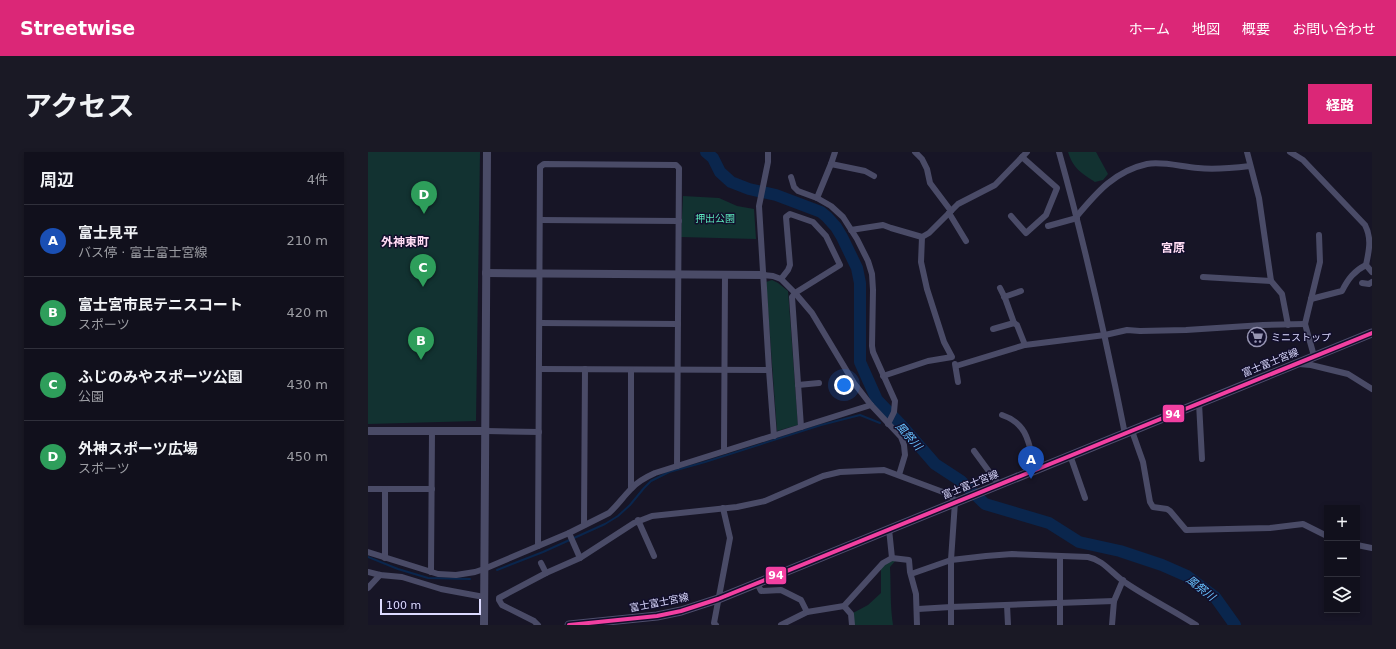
<!DOCTYPE html>
<html lang="ja">
<meta charset="utf-8">
<style>
body{margin:0;font-family:"DejaVu Sans","Noto Sans JP",sans-serif;background:#1a1925;color:#f1f3f6}
.controls{position:absolute;right:12px;bottom:12px;display:grid;overflow:hidden;border-radius:0px;box-shadow:0 2px 6px #0003}
.controls button{width:36px;height:36px;display:grid;place-items:center;padding:0;border:0;border-bottom:1px solid #30303b;background:#11101c;color:#f1f3f6;font:20px sans-serif}
.scale{position:absolute;left:12px;bottom:10px;width:101px;box-sizing:border-box;padding-left:4px;border:2px solid #dcdaff;border-top:0;font-size:11px;line-height:14px;white-space:nowrap;color:#dcdaff;-webkit-text-stroke:3px #120f2c;paint-order:stroke}
.you{position:absolute;left:476px;top:233px;width:14px;height:14px;margin:-10px;border:3px solid #fff;border-radius:50%;background:#1a73e8;box-shadow:0 0 0 6px #1a73e833}
.badge{display:grid;place-items:center;width:26px;height:26px;border-radius:50%;background:#db2777;color:#fff;font-size:13px;font-weight:700}
.pin{position:absolute;translate:-50% -33px;filter:drop-shadow(0 1px 2px #0008)}
.pin::after{content:'';position:absolute;top:21px;width:14px;height:12px;background:inherit;clip-path:polygon(0 0,100% 0,50% 100%)}
.list{margin:0;padding:0;list-style:none}
h2{display:flex;justify-content:space-between;align-items:center;height:52px;margin:0;padding:0 16px;font-size:17px}
h2 small{font-size:13px;font-weight:400;color:#9c9da3}
.list li{display:grid;grid-template-columns:26px 1fr auto;gap:12px;align-items:center;box-sizing:border-box;height:72px;padding:0 16px;border-top:1px solid #30303b}
.list b{display:block;font-size:15px;white-space:nowrap}
.list p{margin:0;font-size:13px;white-space:nowrap;color:#9c9da3}
.list em{font-size:13px;font-style:normal;color:#9c9da3}
.icon{flex:none;width:22px;height:22px;fill:none;stroke:currentColor;stroke-width:2;stroke-linecap:round;stroke-linejoin:round}
.map{position:relative;flex:none;width:1004px;height:473px;overflow:hidden;border-radius:0px}
header{display:flex;align-items:center;gap:24px;box-sizing:border-box;height:56px;padding:0 20px;background:#db2777;color:#fff}
header strong{font-size:19px}
nav{display:flex;gap:22px;margin-inline-start:auto;font-size:14px}
.intro{display:flex;align-items:center;justify-content:space-between;box-sizing:border-box;height:96px;padding:0 24px}
h1{margin:0;font-size:28px}
.button{padding:10px 18px;border-radius:0px;background:#db2777;color:#fff;font-size:14px;font-weight:700}
main{display:flex;gap:24px;padding:0 24px}
aside{flex:1;background:#11101c;border-radius:0px;box-shadow:0 2px 6px #0003}
.map>svg:first-child{display:block}
.green{fill:#123231}
.lines{fill:none;stroke-linecap:round;stroke-linejoin:round}
.stream{stroke:#0a264d;stroke-width:2}
.river{stroke:#0a264d;stroke-width:12}
.minor{stroke:#4a4b67;stroke-width:6}
.tertiary{stroke:#4a4b67;stroke-width:8}
.secondary{stroke:#4e4e6c;stroke-width:9}
.bus-1-casing{stroke:#120f2c;stroke-width:7}
.bus-1{stroke:#f240a1;stroke-width:4}
.labels{text-anchor:middle;stroke-width:3;stroke-linejoin:round;paint-order:stroke}
.park-label{font-size:10px;fill:#5ce9bd;stroke:#120f2c}
.poi-label{font-size:10px;fill:#dcdaff;stroke:#120f2c;text-anchor:start}
.street-label{font-size:10px;fill:#dcdaff;stroke:#120f2c}
.water-label{font-size:11px;font-style:italic;fill:#68c2ff;stroke:#120f2c}
.quarter-label{font-size:12px;font-weight:bold;fill:#ffdcf4;stroke:#120f2c}
.line-badge{stroke:#120f2c;stroke-width:1.5}
.badge-label{font-size:11px;text-anchor:middle;font-weight:bold;fill:#fff}
</style>
<header>
<strong>Streetwise</strong>
<nav><a>ホーム</a><a>地図</a><a>概要</a><a>お問い合わせ</a></nav>
</header>
<div class="intro"><h1>アクセス</h1><a class="button">経路</a></div>
<main>
<aside>
<h2>周辺<small>4件</small></h2>
<ul class="list">
<li><span class="badge" style="background:#1a4fb4">A</span><div><b>富士見平</b><p>バス停 · 富士富士宮線</p></div><em>210 m</em></li>
<li><span class="badge" style="background:#2e9e5b">B</span><div><b>富士宮市民テニスコート</b><p>スポーツ</p></div><em>420 m</em></li>
<li><span class="badge" style="background:#2e9e5b">C</span><div><b>ふじのみやスポーツ公園</b><p>公園</p></div><em>430 m</em></li>
<li><span class="badge" style="background:#2e9e5b">D</span><div><b>外神スポーツ広場</b><p>スポーツ</p></div><em>450 m</em></li>
</ul>
</aside>
<div class="map">
<svg width="1004" height="473" viewBox="0 0 1004 473">
<rect width="100%" height="100%" fill="#171526"/>
<!-- green -->
<g class="green">
<polygon points="0,0 112,0 108,269 0,272"/>
<path d="M700 0H728L740 22 735 28 727 30C713 21 705 16 700 0Z"/>
<polygon points="315,44 351,46 369,54 386,57 388,87 313,85"/>
<polygon points="404,128 410,131 420,139 430,273 409,279 398,130"/>
<path d="M519 407 528 408 522 415C523 434 522 454 525 473H485V461L500 453 513 441V415Z"/>
</g>
<g class="lines">
<!-- stream -->
<g class="stream">
<polyline points="525,273 534,274"/>
<polyline points="0,405 30,417 60,426 102,427"/>
<polyline points="129,418 175,400 237,372 250,364 262,353 276,336 283,329 301,320 337,310 453,273 492,263 512,271"/>
</g>
<!-- river -->
<polyline class="river" points="338,0 345,6 352,20 363,30 381,37 408,43 453,60 459,65 468,75 474,85 489,116 492,131 492,210 509,248 534,274 567,312 593,329 617,352 681,371 711,390 752,399 794,413 819,424 847,445 867,473"/>
<!-- minor -->
<g class="minor">
<polyline points="400,0 400,10 391,54 401,218 406,284"/>
<polyline points="547,0 554,7 559,17 562,31 583,59"/>
<path d="M691 0C717 93 738 187 757 282"/>
<polyline points="879,0 891,46 903,129 914,142 920,173"/>
<path d="M922 0 935 8 997 73C1004 86 1001 99 998 113L1004 120"/>
<polyline points="463,12 497,19 506,24"/>
<polyline points="423,25 426,35 430,39 449,46 463,54 475,65 489,87 500,109 504,122 505,138 504,194 505,200 527,249 526,260 520,272"/>
<polyline points="449,46 463,12 467,0"/>
<polyline points="581,61 598,89"/>
<polyline points="643,64 658,81 678,63 689,36 654,5"/>
<path d="M709 64C729 40 747 19 779 12 795 9 814 15 830 16 848 18 865 16 882 14"/>
<polyline points="172,68 311,69"/>
<polyline points="680,74 709,66"/>
<polyline points="483,78 515,73 523,76 554,85 561,81 590,52 627,33 659,0"/>
<polyline points="395,123 405,124 413,127 427,141 444,161 486,231 503,253 533,285 536,293 537,303 531,323"/>
<polyline points="835,125 903,129"/>
<polyline points="413,127 420,118 422,113 418,65 422,62 445,70 458,84 472,113 427,141 424,145 433,275"/>
<polyline points="994,131 1001,132 1004,130"/>
<polyline points="632,136 637,146 646,171"/>
<polyline points="636,145 653,139"/>
<path d="M943 147 974 139C980 127 986 119 998 113"/>
<polyline points="172,171 310,172"/>
<polyline points="625,177 646,171 649,173 657,193 737,183 759,178 772,179 818,178 895,173 937,172"/>
<polyline points="946,204 937,172 952,110 951,83"/>
<polyline points="587,212 590,230"/>
<polyline points="931,212 943,213 980,222 1004,237"/>
<polyline points="588,214 657,193"/>
<polyline points="171,217 401,218"/>
<polyline points="263,218 263,336"/>
<polyline points="515,224 560,209 584,205 576,190 559,137 553,110 554,85"/>
<polyline points="430,233 451,231"/>
<polyline points="831,251 834,307"/>
<path d="M634 263C661 272 661 293 667 317"/>
<polyline points="118,279 171,280"/>
<polyline points="764,279 775,310 782,350 785,355 799,357 802,359 818,378 902,376 935,372 959,384"/>
<polyline points="356,299 357,123"/>
<polyline points="606,299 631,333"/>
<polyline points="702,303 717,346"/>
<polyline points="0,337 64,337"/>
<polyline points="270,368 286,404"/>
<polyline points="216,373 217,217"/>
<polyline points="201,381 212,406"/>
<polyline points="989,393 1004,396"/>
<polyline points="170,394 172,15 176,12 308,13 311,16 309,314"/>
<path d="M0 400 70 422 88 423 107 420 116 417 201 381 241 361C249 354 255 345 263 337 269 330 278 325 287 321L503 253"/>
<polyline points="692,404 692,473"/>
<polyline points="17,406 17,337"/>
<polyline points="524,406 541,408 542,420 548,442 549,473"/>
<polyline points="173,411 178,421"/>
<polyline points="0,420 12,423 34,425 73,437 116,445"/>
<polyline points="63,420 64,279"/>
<path d="M543 422 583 408 618 404 644 402 720 405C736 408 745 423 758 431 780 446 805 458 828 473"/>
<polyline points="389,431 393,439 413,438 433,448 439,460 413,473"/>
<polyline points="0,436 12,423"/>
<polyline points="639,453 640,473"/>
<polyline points="476,454 483,462 484,473"/>
<polyline points="550,457 583,455 746,449"/>
<polyline points="439,460 476,454 515,411 524,406 521,377"/>
<polyline points="170,473 166,469 134,453 131,448 131,446 178,421 212,406 266,371 284,364 369,355 397,349 455,324 472,320 516,318 583,343 587,350 583,408 583,473"/>
<polyline points="348,473 346,471 362,386 355,356"/>
<polyline points="744,473 746,449 755,428"/>
</g>
<!-- tertiary -->
<g class="tertiary">
<polyline points="118,121 395,123"/>
<polyline points="0,279 118,279"/>
<polyline points="116,473 119,0"/>
</g>
<!-- secondary -->
<polyline class="secondary" points="201,473 289,464 313,459 350,447 1004,181"/>
<!-- bus-1 casing -->
<g class="bus-1-casing">
<polyline id="bus-1" points="201,473 289,464 313,459 350,447 1004,181"/>
</g>
<!-- bus-1 -->
<use href="#bus-1" class="bus-1"/>
</g>
<!-- icons -->
<defs>
<g id="supermarket-ring" transform="scale(1)"><circle r="9.5" fill="#120f2c" stroke="#9795b3" stroke-width="1.5"/><path d="M-6-5.5h2.5l.6 2H6L4.5 2H-2.5L-4.4-4H-6ZM-1.5 3.2a1.3 1.3 0 1 0 .1 0ZM3 3.2a1.3 1.3 0 1 0 .1 0Z" fill="#9795b3"/></g>
</defs>
<g fill-rule="evenodd">
<use href="#supermarket-ring" x="889" y="185"/>
</g>
<g class="labels">
<!-- park labels -->
<g class="park-label">
<text x="347" y="70">押出公園</text>
</g>
<!-- poi labels -->
<g class="poi-label">
<text x="903" y="189">ミニストップ</text>
</g>
<!-- street labels -->
<g class="street-label">
<text transform="translate(902 210) rotate(-22)" y="4">富士富士宮線</text>
<text transform="translate(602 332) rotate(-22)" y="4">富士富士宮線</text>
<text transform="translate(291 450) rotate(-11)" y="4">富士富士宮線</text>
</g>
<!-- water labels -->
<g class="water-label">
<text transform="translate(541 284) rotate(48)" y="4">風祭川</text>
<text transform="translate(833 436) rotate(38)" y="4">風祭川</text>
</g>
<!-- quarter labels -->
<g class="quarter-label">
<text x="37" y="94">外神東町</text>
<text x="805" y="100">宮原</text>
</g>
</g>
<g class="line-badge">
<rect x="794" y="252" width="23" height="19" rx="4" fill="#f240a1"/>
<rect x="397" y="414" width="22" height="19" rx="4" fill="#f240a1"/>
</g>
<g class="badge-label">
<text x="805" y="266">94</text>
<text x="408" y="427">94</text>
</g>
</svg>
<div class="controls">
<button>+</button>
<button>−</button>
<button><svg class="icon" aria-label="layers" viewBox="0 0 24 24"><path d="M12 4l9 5-9 5-9-5zM3 14l9 5 9-5"/></svg></button>
</div>
<div class="scale">100 m</div>
<div class="you"></div>
<div class="pin badge" style="left:663px;top:327px;background:#1a4fb4">A</div>
<div class="pin badge" style="left:53px;top:208px;background:#2e9e5b">B</div>
<div class="pin badge" style="left:55px;top:135px;background:#2e9e5b">C</div>
<div class="pin badge" style="left:56px;top:62px;background:#2e9e5b">D</div>
</div>
</main>
